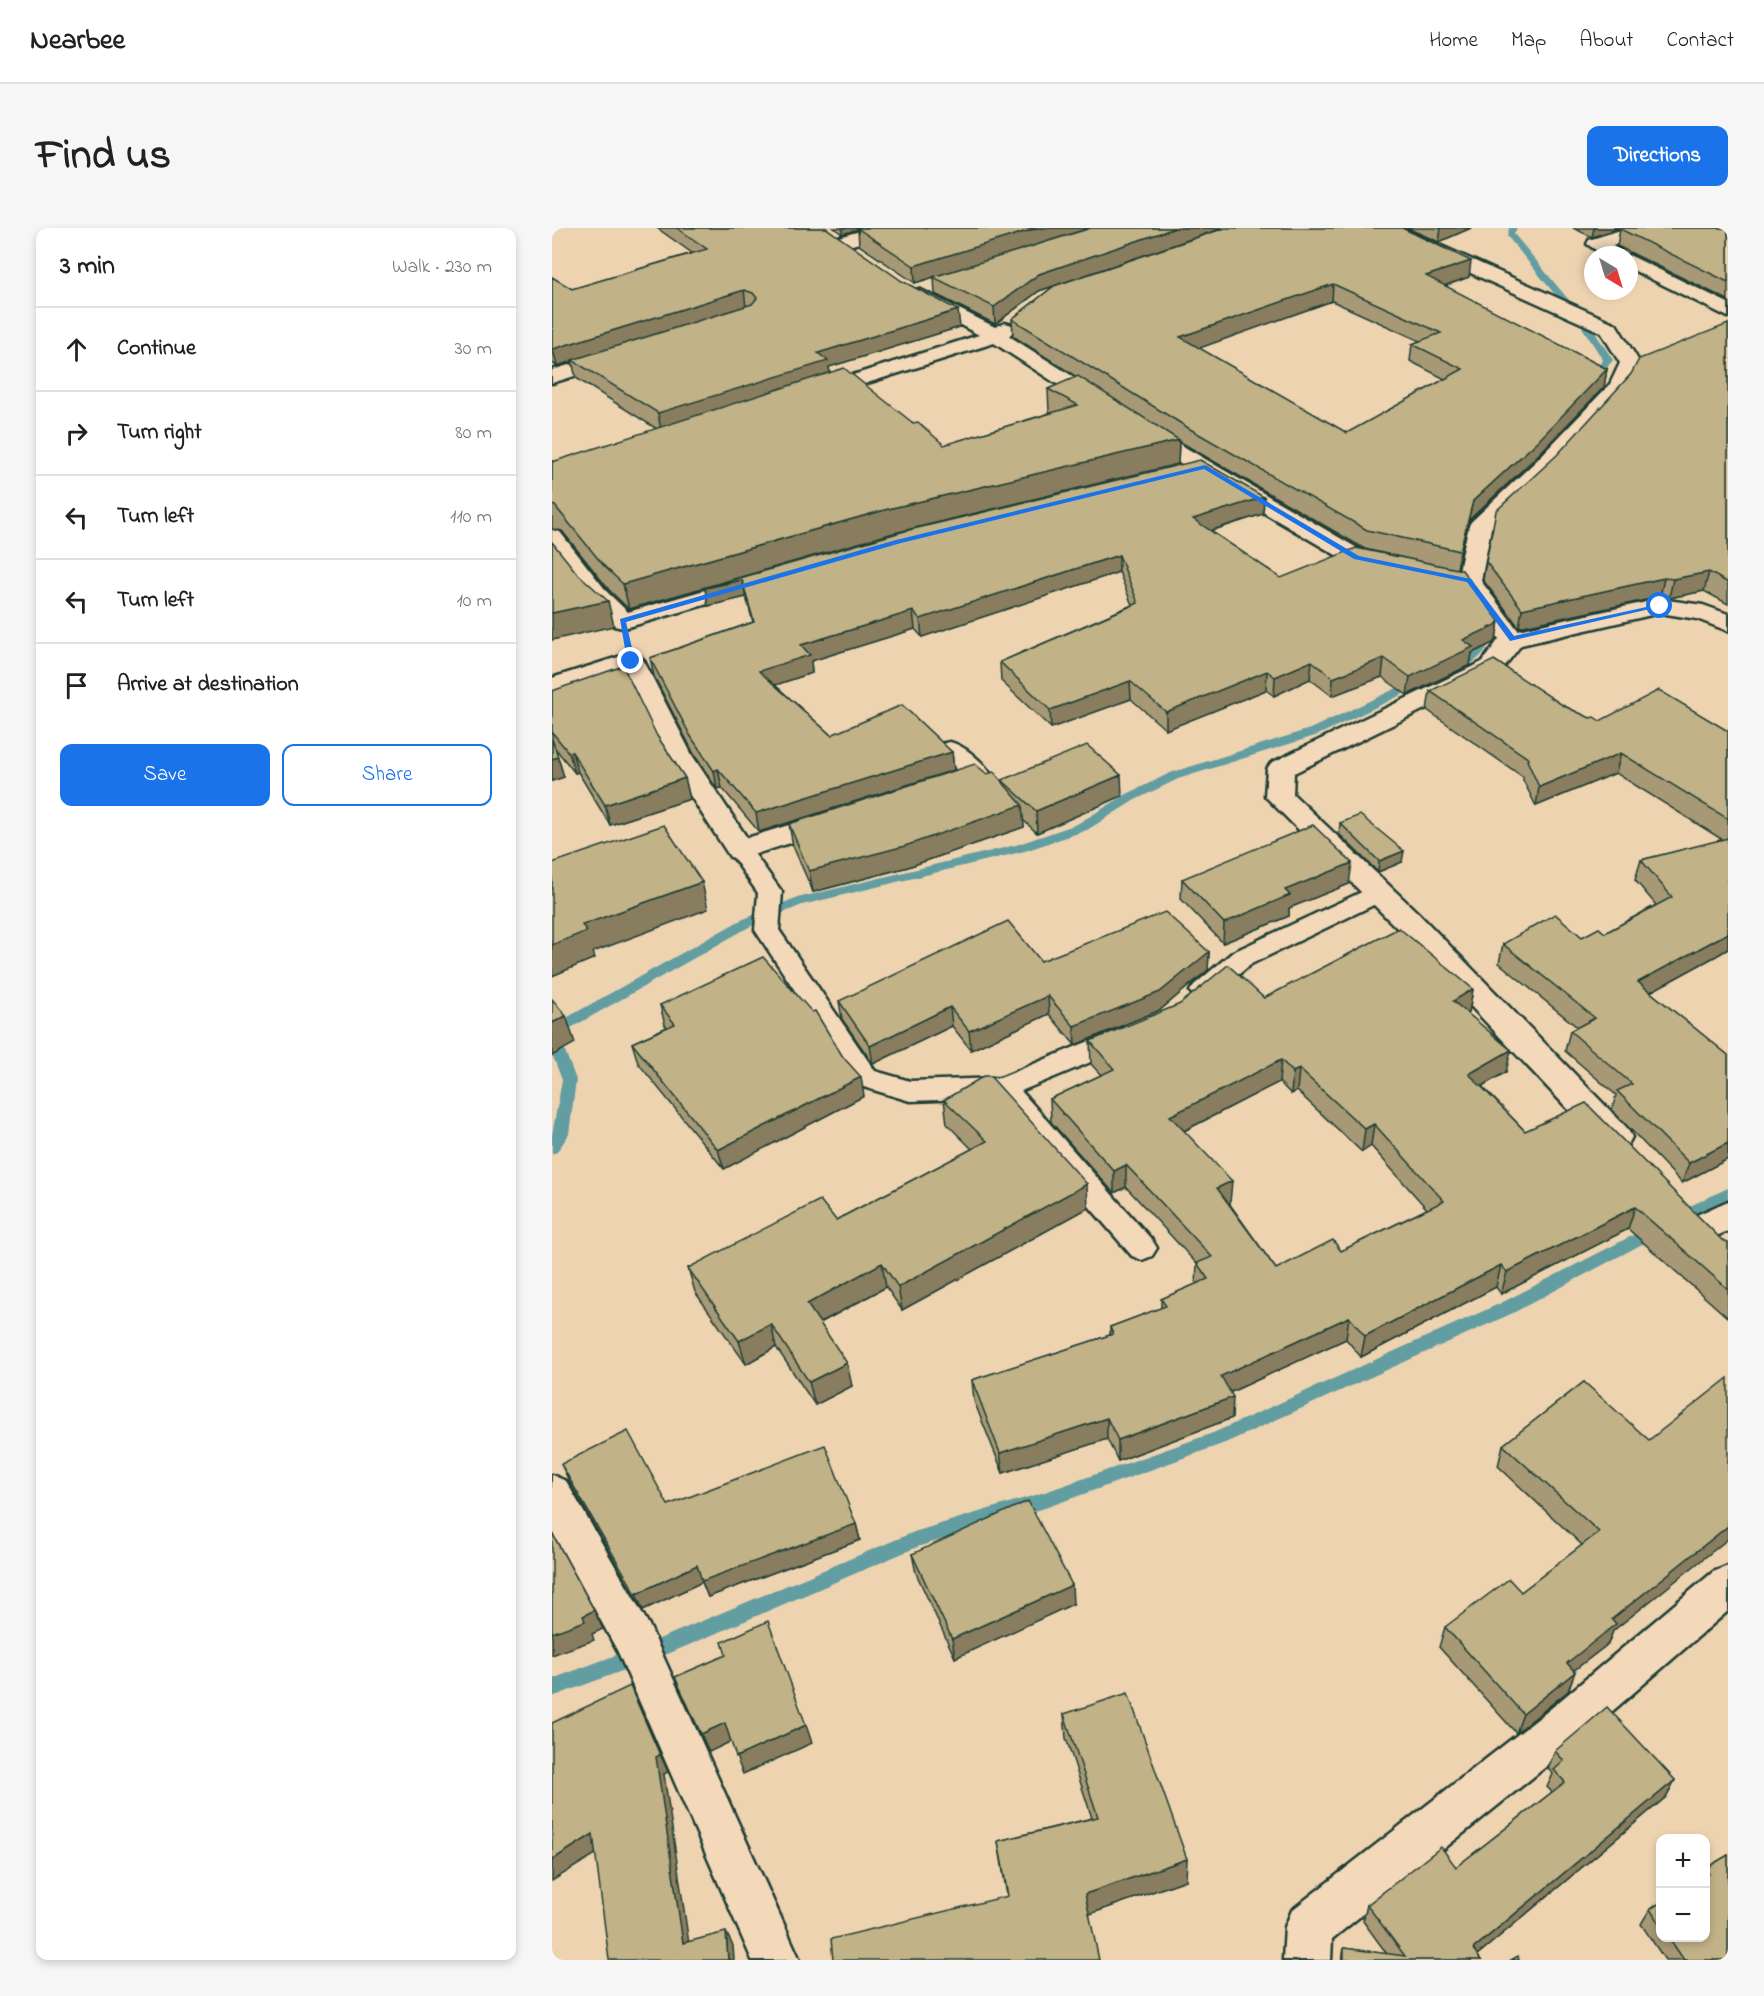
<!DOCTYPE html>
<meta charset="utf-8">
<style>
body{margin:0;font-family:"Indie Flower",sans-serif;background:#f6f6f6;color:#202124}
.controls{position:absolute;right:18px;bottom:18px;display:grid;overflow:hidden;border-radius:12px;box-shadow:0 3px 9px #0003}
.controls button{width:54px;height:54px;display:grid;place-items:center;padding:0;border:0;border-bottom:2px solid #e0e0e0;background:#fff;color:#202124;font:30px sans-serif}
.compass{position:absolute;left:1032px;top:18px;width:54px;height:54px;border-radius:50%;background:#fff;box-shadow:0 3px 9px #0003;rotate:142deg}
.stop{position:absolute;width:18px;height:18px;margin:-14px;border:4px solid #1a73e8;border-radius:50%;background:#fff}
.stop.end{background:#1a73e8;border-color:#fff;box-shadow:0 2px 6px #0008}
.list{margin:0;padding:0;list-style:none}
h2{display:flex;justify-content:space-between;align-items:center;height:78px;margin:0;padding:0 24px;font-size:26px}
h2 small{font-size:20px;font-weight:400;color:#757577}
.list li{display:grid;grid-template-columns:39px 1fr auto;gap:18px;align-items:center;box-sizing:border-box;height:84px;padding:0 24px;border-top:2px solid #e0e0e0}
.list b{display:block;font-size:22px;white-space:nowrap}
.list em{font-size:20px;font-style:normal;color:#757577}
.actions{display:flex;gap:12px;padding:18px 24px}
.actions a{flex:1;padding:14px 0;border:2px solid #1a73e8;border-radius:12px;text-align:center;font-size:21px;color:#1a73e8}
.actions .main{background:#1a73e8;color:#fff}
.icon{flex:none;width:33px;height:33px;fill:none;stroke:currentColor;stroke-width:2;stroke-linecap:round;stroke-linejoin:round}
.map{position:relative;flex:none;width:1176px;height:1732px;overflow:hidden;border-radius:12px}
header{display:flex;align-items:center;gap:36px;box-sizing:border-box;height:84px;padding:0 30px;background:#fff;border-bottom:2px solid #e0e0e0}
header strong{font-size:28px}
nav{display:flex;gap:33px;margin-inline-start:auto;font-size:21px}
.intro{display:flex;align-items:center;justify-content:space-between;box-sizing:border-box;height:144px;padding:0 36px}
h1{margin:0;font-size:42px}
.button{padding:15px 27px;border-radius:12px;background:#1a73e8;color:#fff;font-size:21px;font-weight:700}
main{display:flex;gap:36px;padding:0 36px}
aside{flex:1;background:#fff;border-radius:12px;box-shadow:0 3px 9px #0003}
.map>svg:first-child{display:block}
.lines{fill:none;stroke-linecap:round;stroke-linejoin:round}
.stream{fill:#629da2;fill-rule:evenodd}
.lane-casing{stroke:#1f3d34;stroke-width:5}
.street-casing{stroke:#1f3d34;stroke-width:5}
.lane{fill:#f3d8ba;fill-rule:evenodd}
.street{fill:#f3d8ba;fill-rule:evenodd}
.wall{fill:#a79974;stroke:#1f3d34;stroke-width:1.5;fill-rule:evenodd}
.shaded-wall{fill:#887d5e;stroke:#1f3d34;stroke-width:1.5}
.building{fill:#c2b287;stroke:#1f3d34;stroke-width:1.5;fill-rule:evenodd}
.route{fill:#1a73e8}
</style>
<header>
<strong>Nearbee</strong>
<nav><a>Home</a><a>Map</a><a>About</a><a>Contact</a></nav>
</header>
<div class="intro"><h1>Find us</h1><a class="button">Directions</a></div>
<main>
<aside>
<h2>3 min<small>Walk · 230 m</small></h2>
<ul class="list">
<li><svg class="icon" aria-label="ahead" viewBox="0 0 24 24"><path d="M12 20V5M6 11l6-6 6 6"/></svg><div><b>Continue</b></div><em>30 m</em></li>
<li><svg class="icon" aria-label="right" viewBox="0 0 24 24"><path d="M7 20v-9h11M14 6l5 5-5 5"/></svg><div><b>Turn right</b></div><em>80 m</em></li>
<li><svg class="icon" aria-label="left" viewBox="0 0 24 24"><path d="M17 20v-9H6M10 6l-5 5 5 5"/></svg><div><b>Turn left</b></div><em>110 m</em></li>
<li><svg class="icon" aria-label="left" viewBox="0 0 24 24"><path d="M17 20v-9H6M10 6l-5 5 5 5"/></svg><div><b>Turn left</b></div><em>10 m</em></li>
<li><svg class="icon" aria-label="arrive" viewBox="0 0 24 24"><path d="M6 21V4h12l-3 4 3 4H6"/></svg><div><b>Arrive at destination</b></div></li>
</ul>
<div class="actions"><a class="main">Save</a><a>Share</a></div>
</aside>
<div class="map">
<svg width="1176" height="1732" viewBox="0 0 1176 1732">
<rect width="100%" height="100%" fill="#eed3b0"/>
<filter id="ink" filterUnits="userSpaceOnUse"><feTurbulence type="fractalNoise" baseFrequency=".0167" numOctaves="2"/><feDisplacementMap in="SourceGraphic" scale="12" xChannelSelector="R" yChannelSelector="G"/><feConvolveMatrix kernelMatrix="1 2 1 2 8 2 1 2 1" color-interpolation-filters="sRGB"/></filter>
<g filter="url(#ink)">
<g class="lines">
<!-- stream -->
<g class="stream">
<polygon points="957,0 965,0 962,6 1021,77 1021,81 1015,81 955,8"/>
<polygon points="1035,96 1038,97 1061,132 1042,155 1039,156 1034,153 1051,132 1030,99"/>
<path d="M934 400 940 403C940 422 918 444 898 440V436L925 419 928 403Z"/>
<polygon points="866,450 870,451 870,457 766,507 626,551 583,572 535,602 473,623 250,677 197,699 17,801 10,815 24,852 17,906 5,924 0,926 0,907 10,852 0,826 0,807 7,794 187,693 241,671 464,617 525,596 575,566 618,545 758,501"/>
<polygon points="1176,960 1176,973 1131,995 1119,995 1117,991 1119,987"/>
<polygon points="1103,996 1109,998 1111,1002 1109,1006 961,1085 673,1215 493,1280 365,1319 118,1425 0,1469 0,1451 107,1411 362,1304 493,1264 661,1205 949,1075"/>
</g>
<!-- lane casing -->
<g class="lane-casing">
<g id="lane">
<polygon points="188,614 196,617 230,664 227,702 323,843 358,853 448,850 564,802 573,800 582,802 586,809 582,816 469,863 600,1012 605,1020 600,1028 590,1032 580,1028 444,870 358,873 305,857 203,702 206,665 176,622 180,617"/>
<polygon points="827,656 836,658 839,664 836,670 699,736 660,769 651,772 642,769 638,763 642,757 681,724"/>
</g>
</g>
<!-- street casing -->
<g class="street-casing">
<g id="street">
<polygon points="319,0 348,0 345,4 290,20 281,14 283,10"/>
<polygon points="825,0 849,0 1064,96 1088,135 1074,162 1000,243 939,300 929,353 966,402 1108,371 1151,377 1176,386 1176,403 1145,391 1108,385 969,417 948,444 742,545 741,566 865,684 1075,900 1080,909 1075,918 1063,922 1051,918 843,698 713,568 715,541 719,535 930,434 947,411 905,353 916,298 920,293 984,233 1058,156 1068,135 1049,104 828,4"/>
<polygon points="1075,0 1103,0 1100,4 1060,17 1074,27 1051,27 1035,16 1037,12"/>
<polygon points="1077,27 1176,75 1176,89 1077,40"/>
<polygon points="367,61 443,99 453,95 460,97 463,101 457,108 636,221 812,324 844,331 848,336 844,341 836,343 796,334 620,231 442,115 271,169 257,169 253,165 257,161 427,107 360,71 357,67 360,63"/>
<polygon points="64,123 71,125 74,129 71,133 0,155 0,142"/>
<polygon points="0,302 8,304 56,365 76,384 198,349 207,351 210,356 207,361 80,398 71,400 62,398 38,375 0,325"/>
<polygon points="79,425 88,428 92,433 140,527 195,610 282,583 292,586 296,592 292,598 188,631 178,629 112,527 72,444 0,467 0,450"/>
<path d="M398 514C413 518 430 533 439 546 430 559 399 566 384 562L380 556 384 550 406 543 384 522 388 516Z"/>
<polygon points="1176,973 1176,1003 1150,1014 1138,1010 1132,1000 1138,990"/>
<polygon points="0,1247 14,1253 97,1397 248,1732 200,1732 66,1424 0,1303"/>
<polygon points="1176,1338 1176,1383 1027,1512 780,1711 779,1732 731,1732 733,1699 740,1682 997,1482 1161,1344"/>
</g>
</g>
<!-- lane -->
<use href="#lane" class="lane"/>
<!-- street -->
<use href="#street" class="street"/>
</g>
<!-- wall -->
<g class="wall">
<path d="M105 0H274L408 99 277 139 278 145 361 195 392 217 498 185 497 184 496 161 525 149 461 108 460 91 502 58 917 49 893 58 1055 141 1052 159 982 231 918 291 905 341 947 393 944 411 941 415 920 425 918 437 855 467 830 449 780 468 758 451 722 468 714 462 614 502 579 471 499 500 449 453 448 434 580 377 567 344 370 409 363 401 259 433 260 445 223 457 279 507 400 524 402 542 207 604 170 560 165 561 142 526 102 448 98 430 201 394 194 369 156 378 153 360 712 269 711 286 659 303 729 350 888 338 813 321 627 213 626 236 338 306 77 381 58 363 10 303 0 301V232L1 234 105 201 24 150 20 133 5 138 0 135V49L20 61 140 25ZM780 73 868 113 860 116 858 133 893 151 795 205 647 120Z"/>
<polygon points="282,0 671,0 487,63 443,96 383,66 382,49 363,55 307,17 306,1 290,6"/>
<polygon points="855,0 919,0 887,14"/>
<polygon points="1021,0 1068,0 1040,9"/>
<polygon points="1176,0 1176,72 1065,18 1068,1"/>
<polygon points="1176,96 1176,376 1152,363 1117,370 1108,369 967,399 931,352 934,334"/>
<polygon points="0,463 105,508 133,550 138,571 58,597 26,544 23,545 3,520 12,549 0,553"/>
<polygon points="878,463 1012,478 1038,490 1048,493 1176,503 1176,721 1164,728 1098,764 1176,827 1176,931 1130,955 1060,882 1064,867 1013,823 1018,803 1025,799 947,735 951,716 1030,709 1053,705 1104,677 1083,652 1089,632 1171,612 1064,545 984,578 971,552 971,549 875,482"/>
<polygon points="435,546 450,554 450,552 570,568 485,605 471,592 472,599 356,639 261,664 241,618 237,596"/>
<polygon points="788,595 850,634 826,644 787,606"/>
<polygon points="630,651 797,656 737,680 737,688 671,715 629,671"/>
<polygon points="657,724 656,742 608,782 523,817 497,786 419,822 400,798 321,836 290,791 287,773 489,733"/>
<path d="M921 761 917 784 915 785 954 844 930 858 973 903 1170 1012 1176 1014V1089H1175L1076 1001 949 1066 944 1059 809 1129 794 1111 679 1164 680 1190 566 1233 555 1211 451 1245 422 1173 420 1152 558 1107V1099L609 1080V1071L644 1056 645 1036 574 959 562 965 499 894 498 871 549 847 539 836 538 813 712 770ZM727 854 739 866 745 863 810 924 819 918 875 981 789 1023 724 1041 677 975H678L632 903Z"/>
<polygon points="108,777 291,829 312,868 172,941 86,835 80,815 115,799 113,797"/>
<polygon points="392,872 536,980 350,1082 334,1059 268,1095 300,1158 263,1177 224,1119 194,1136 143,1064 136,1040 284,992 420,921 395,896"/>
<polygon points="1032,1154 1061,1403 1056,1416 1022,1442 1016,1463 964,1505 887,1419 893,1399 969,1364 1030,1317 946,1238 951,1217"/>
<polygon points="9,1236 116,1277 304,1296 308,1312 156,1369 150,1354 91,1382 17,1253"/>
<polygon points="360,1326 521,1376 403,1430 364,1345"/>
<polygon points="512,1486 634,1652 538,1686 455,1668 446,1613 540,1590 514,1510"/>
<polygon points="1003,1523 1123,1552 1114,1569 925,1727 929,1732 790,1732 792,1720 835,1726 811,1693 815,1677 904,1639 1000,1564 995,1559 1001,1546 996,1540"/>
<polygon points="1176,1627 1176,1732 1113,1732 1089,1696 1098,1681 1108,1675 1108,1710 1154,1710 1154,1640"/>
</g>
<!-- shaded-wall -->
<g class="shaded-wall">
<polygon points="290,0 311,0 290,6"/>
<polygon points="485,0 538,0 363,55 362,38"/>
<polygon points="623,0 671,0 487,63 443,96 442,79 487,46"/>
<polygon points="889,0 919,0 887,14"/>
<polygon points="1042,0 1068,0 1040,9"/>
<polygon points="919,33 917,49 872,65 874,48"/>
<polygon points="781,56 780,73 628,127 628,109"/>
<polygon points="192,62 194,79 5,138 1,121"/>
<polygon points="406,82 408,99 277,139 279,151 109,203 106,185 266,125"/>
<polygon points="1055,141 1052,159 982,231 918,291 905,341 908,323 921,273"/>
<polygon points="627,212 626,236 338,306 77,381 71,356 336,281"/>
<polygon points="712,269 711,286 641,308 641,291"/>
<polygon points="567,327 567,344 370,409 368,391"/>
<polygon points="1157,344 1152,363 1117,370 1121,351"/>
<polygon points="1112,350 1108,369 967,399 970,381"/>
<polygon points="190,352 194,369 156,378 153,360"/>
<polygon points="56,373 62,398 0,412 0,385"/>
<polygon points="361,383 363,401 259,433 260,445 211,461 207,443 249,417"/>
<polygon points="947,393 944,411 941,415 920,425 918,437 855,467 858,449 911,412"/>
<polygon points="832,430 830,449 780,468 781,450"/>
<polygon points="760,433 758,451 722,468 723,449"/>
<polygon points="715,443 714,462 614,502 614,484"/>
<polygon points="578,453 579,471 499,500 498,482"/>
<polygon points="20,524 26,544 23,545 17,525"/>
<polygon points="400,524 402,542 207,604 204,585"/>
<polygon points="1069,525 1064,545 984,578 987,559"/>
<polygon points="6,529 12,549 0,553 0,531"/>
<polygon points="166,541 170,560 165,561 162,543"/>
<polygon points="569,547 570,568 485,605 484,583"/>
<polygon points="133,550 138,571 58,597 53,577"/>
<polygon points="470,577 472,599 356,639 261,664 257,643"/>
<polygon points="852,623 850,634 826,644 827,633"/>
<polygon points="800,635 797,656 737,680 737,688 671,715 672,695 733,662"/>
<polygon points="150,654 156,681 41,724 43,730 0,748 0,717 30,697"/>
<polygon points="1176,705 1176,721 1164,728 1080,774 1086,754"/>
<polygon points="657,724 656,742 608,782 523,817 522,798"/>
<polygon points="921,761 917,784 897,796 901,773"/>
<polygon points="496,768 497,786 419,822 417,803"/>
<polygon points="398,779 400,798 321,836 318,818"/>
<polygon points="14,788 23,815 0,828 0,795"/>
<polygon points="959,822 954,844 913,868 917,846"/>
<polygon points="729,832 727,854 618,910 618,888"/>
<polygon points="747,841 745,863 739,866 741,844"/>
<polygon points="309,849 312,868 172,941 166,922"/>
<polygon points="822,896 819,918 810,924 813,901"/>
<polygon points="1176,915 1176,931 1130,955 1137,935"/>
<polygon points="574,937 574,959 562,965 562,943"/>
<polygon points="680,953 678,975 664,982 665,960"/>
<polygon points="535,956 536,980 350,1082 346,1059"/>
<polygon points="1083,979 1076,1001 949,1066 955,1044"/>
<polygon points="330,1035 334,1059 260,1099 255,1076"/>
<polygon points="949,1037 944,1059 809,1129 813,1108"/>
<polygon points="797,1089 794,1111 668,1169 669,1148"/>
<polygon points="219,1096 224,1119 194,1136 187,1113"/>
<polygon points="295,1135 300,1158 263,1177 257,1154"/>
<polygon points="681,1169 680,1190 566,1233 566,1212"/>
<polygon points="555,1190 555,1211 451,1245 448,1225"/>
<polygon points="304,1296 308,1312 156,1369 150,1354 91,1382 84,1366 145,1337"/>
<polygon points="1176,1298 1176,1311 1061,1403 1056,1416 1007,1454 1015,1435 1060,1391"/>
<polygon points="520,1357 521,1376 403,1430 400,1411"/>
<polygon points="42,1382 51,1401 40,1406 42,1412 0,1427 0,1405"/>
<polygon points="1023,1444 1016,1463 964,1505 971,1486"/>
<polygon points="78,1458 116,1544 112,1546 139,1729 131,1715"/>
<polygon points="173,1495 180,1513 157,1524 149,1506"/>
<polygon points="254,1497 260,1515 191,1546 184,1529"/>
<polygon points="1123,1552 1114,1569 919,1732 921,1721"/>
<polygon points="41,1606 50,1622 0,1653 0,1632"/>
<polygon points="635,1631 634,1652 535,1687 533,1666"/>
<polygon points="174,1704 181,1718 182,1732 176,1732"/>
</g>
<!-- building -->
<g class="building">
<polygon points="125,0 274,0 350,53 406,82 266,125 276,133 106,185 20,132 200,76 205,70 201,65 192,62 1,121 0,120 0,49 20,61 155,21"/>
<polygon points="305,0 485,0 362,38"/>
<polygon points="539,0 623,0 487,46 442,79 381,49"/>
<path d="M673 0H850L919 33 874 48 1055 141 986 213 921 273 908 323 815 302 638 201 460 91 502 58ZM781 56 889 105 860 116 911 141 795 205 628 109Z"/>
<polygon points="1072,0 1176,0 1176,54 1068,1"/>
<polygon points="1176,96 1176,355 1157,344 1121,351 1112,350 970,381 934,334 944,283 1005,227 1079,146 1087,131"/>
<polygon points="292,140 361,195 366,194 392,217 526,177 496,161 526,148 627,212 336,281 71,356 52,338 3,278 0,277 0,234"/>
<polygon points="648,232 712,269 641,291 729,350 804,320 910,342 947,393 944,397 911,412 921,419 858,449 832,430 781,450 760,433 723,449 715,443 614,484 578,453 498,482 448,434 586,375 567,327 368,391 361,383 249,417 258,427 207,443 279,507 350,477 400,524 204,585 166,541 162,543 138,507 98,430 202,394 190,352 153,360 353,303"/>
<polygon points="0,314 24,344 56,373 0,385"/>
<polygon points="942,432 1012,478 1038,490 1042,489 1048,493 1107,462 1176,503 1176,591 1069,525 987,559 975,532 977,531 878,463"/>
<polygon points="71,438 105,508 133,550 53,577 20,524 17,525 0,504 0,463"/>
<polygon points="0,511 6,529 0,531"/>
<polygon points="535,517 569,547 484,583 450,552"/>
<polygon points="423,536 435,546 442,544 470,577 353,618 257,643 237,596"/>
<polygon points="808,587 852,623 827,633 788,595"/>
<polygon points="112,597 150,654 30,697 35,703 0,717 0,635"/>
<polygon points="761,597 800,635 733,662 738,667 672,695 630,651"/>
<polygon points="1176,610 1176,705 1086,754 1176,827 1176,915 1137,935 1065,863 1080,856 1018,803 1043,790 951,716 1003,686 1030,709 1047,700 1053,705 1120,669 1089,632"/>
<polygon points="613,684 657,724 608,764 522,798 496,768 417,803 398,779 318,818 287,773 456,693 489,733"/>
<path d="M847 700 921 761 901 773 959 822 917 846 973 903 1034 875 1170 1012 1176 1014V1061L1083 979 955 1044 949 1037 813 1108 797 1089 669 1148 681 1169 566 1212 555 1190 448 1225 420 1152 561 1106 558 1099 614 1078 609 1071 656 1051 645 1035 660 1029 574 937 562 943 498 871 562 841 538 813 628 776 676 737 712 770ZM729 832 741 844 747 841 813 901 822 896 892 973 789 1023 781 1012 724 1041 665 960 680 953 618 888Z"/>
<polygon points="211,729 260,784 263,783 291,829 309,849 166,922 80,815 123,796 108,777"/>
<polygon points="0,771 14,788 0,795"/>
<polygon points="432,848 438,848 535,956 346,1059 330,1035 255,1076 295,1135 257,1154 219,1096 187,1113 136,1040 268,972 284,992 435,913 392,872"/>
<polygon points="1176,1150 1176,1298 1060,1391 1064,1396 1015,1435 1023,1444 971,1486 893,1399 957,1351 969,1364 1047,1304 951,1217 1032,1154 1097,1212"/>
<polygon points="76,1203 116,1277 273,1217 304,1296 150,1353 145,1337 84,1366 9,1236"/>
<polygon points="476,1273 520,1357 400,1411 360,1326"/>
<polygon points="0,1305 42,1382 31,1388 33,1393 0,1405"/>
<polygon points="216,1393 254,1497 184,1529 173,1495 149,1506 123,1449 174,1427 170,1414"/>
<polygon points="78,1458 108,1527 104,1529 131,1715 174,1704 176,1732 57,1732 41,1606 0,1632 0,1495"/>
<polygon points="576,1465 635,1631 533,1666 547,1732 281,1732 279,1711 456,1668 446,1613 546,1589 512,1486"/>
<polygon points="1055,1479 1123,1552 921,1721 929,1732 792,1732 792,1720 853,1728 815,1677 889,1619 904,1639 1013,1554 1002,1542 1012,1533 1003,1523"/>
<polygon points="1176,1627 1176,1732 1132,1732 1117,1710 1154,1710 1154,1649 1157,1646 1154,1640"/>
<polygon points="1108,1675 1108,1697 1098,1681"/>
<polygon points="966,1728 967,1732 959,1732"/>
</g>
</g>
<!-- route -->
<polygon class="route" points="653,237 807,328 919,351 962,408 1108,376 1111,378 958,413 915,354 802,331 652,241 349,315 74,394 83,433 79,435 75,433 68,391 344,312"/>
</svg>
<div class="controls">
<button>+</button>
<button>−</button>
</div>
<svg class="compass" viewBox="-18 -18 36 36"><path d="M0-13l5 13h-10z" fill="#e53935"/><path d="M0 13l5-13h-10z" fill="#757577"/></svg>
<div class="stop" style="left:1108px;top:378px"></div>
<div class="stop end" style="left:79px;top:433px"></div>
</div>
</main>
